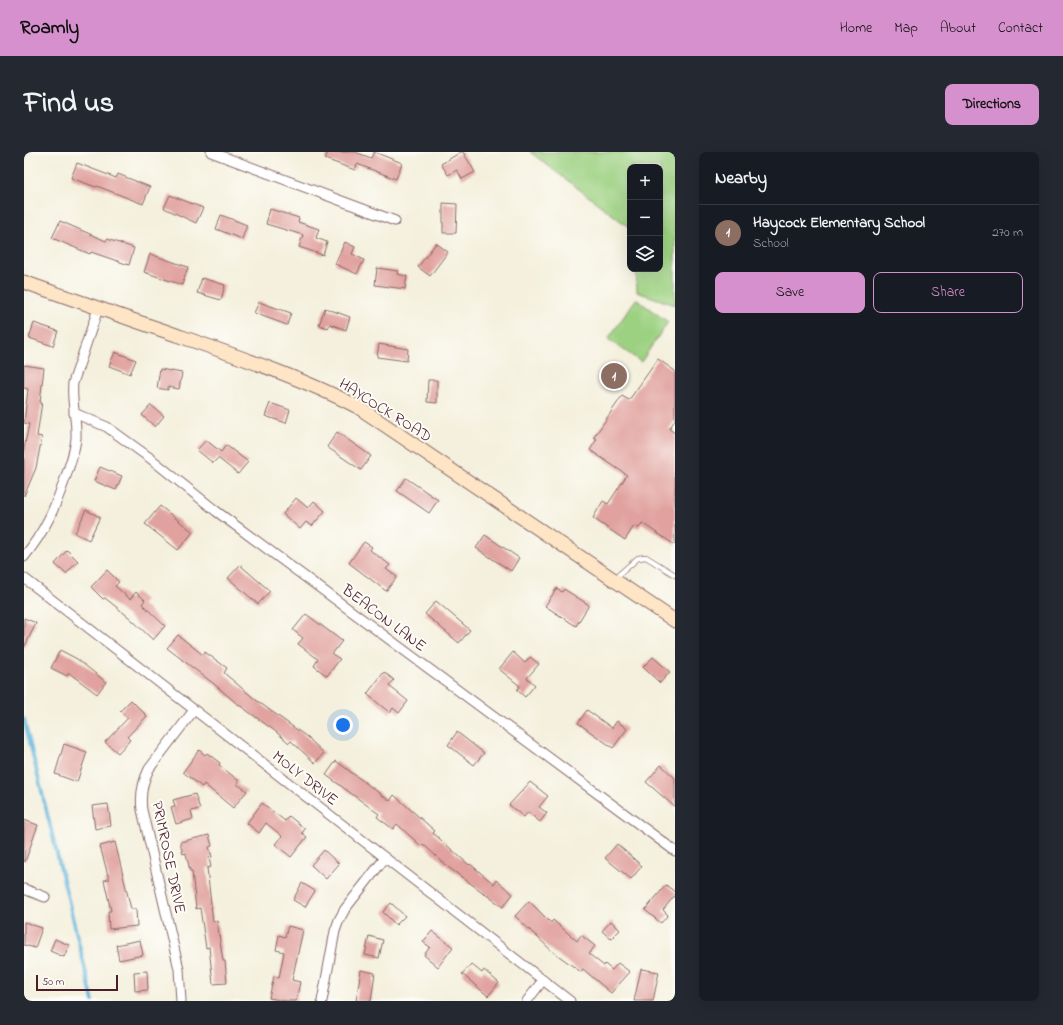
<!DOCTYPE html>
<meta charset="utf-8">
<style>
body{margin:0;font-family:"Indie Flower",sans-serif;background:#242831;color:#f1f3f6}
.controls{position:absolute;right:12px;top:12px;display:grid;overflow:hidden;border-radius:8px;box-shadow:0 4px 16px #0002}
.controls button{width:36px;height:36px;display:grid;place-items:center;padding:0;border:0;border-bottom:1px solid #363941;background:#171b24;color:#f1f3f6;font:20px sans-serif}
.scale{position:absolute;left:12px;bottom:10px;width:82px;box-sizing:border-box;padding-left:4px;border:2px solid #4a1f2b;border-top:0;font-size:11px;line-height:14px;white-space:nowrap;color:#4a1f2b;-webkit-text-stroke:3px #fdfcf7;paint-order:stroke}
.you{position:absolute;left:319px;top:573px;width:14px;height:14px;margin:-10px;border:3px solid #fff;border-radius:50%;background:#1a73e8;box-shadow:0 0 0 6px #1a73e833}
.badge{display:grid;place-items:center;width:26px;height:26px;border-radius:50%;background:#d690ce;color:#fff;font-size:13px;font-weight:700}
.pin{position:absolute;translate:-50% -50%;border:2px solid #fff;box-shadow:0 1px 4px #0006}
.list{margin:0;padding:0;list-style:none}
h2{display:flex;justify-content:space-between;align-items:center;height:52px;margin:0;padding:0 16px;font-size:17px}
h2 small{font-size:13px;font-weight:400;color:#9ea1a6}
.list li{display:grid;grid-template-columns:26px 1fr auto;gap:12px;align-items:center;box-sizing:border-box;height:56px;padding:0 16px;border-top:1px solid #363941}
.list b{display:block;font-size:15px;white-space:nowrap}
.list p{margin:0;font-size:13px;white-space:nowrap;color:#9ea1a6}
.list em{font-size:13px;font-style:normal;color:#9ea1a6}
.actions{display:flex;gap:8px;padding:12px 16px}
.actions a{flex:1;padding:9px 0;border:1px solid #d690ce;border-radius:8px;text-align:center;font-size:14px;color:#d690ce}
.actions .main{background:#d690ce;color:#111}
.icon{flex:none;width:22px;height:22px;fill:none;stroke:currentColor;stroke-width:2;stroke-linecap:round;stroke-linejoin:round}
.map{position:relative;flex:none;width:651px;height:849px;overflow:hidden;border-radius:8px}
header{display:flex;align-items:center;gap:24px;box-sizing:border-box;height:56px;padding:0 20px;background:#d690ce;color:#111}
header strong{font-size:19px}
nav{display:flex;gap:22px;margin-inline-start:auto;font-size:14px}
.intro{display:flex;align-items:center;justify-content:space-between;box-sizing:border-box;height:96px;padding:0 24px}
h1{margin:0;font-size:28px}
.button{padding:10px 18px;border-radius:8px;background:#d690ce;color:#111;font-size:14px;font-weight:700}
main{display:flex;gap:24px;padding:0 24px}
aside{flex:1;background:#171b24;border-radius:8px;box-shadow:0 4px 16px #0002}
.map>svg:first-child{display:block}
.green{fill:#9dd182;stroke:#747856}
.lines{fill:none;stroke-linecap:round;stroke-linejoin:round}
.stream{stroke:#60b6dc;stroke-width:3.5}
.building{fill:#e1a29f}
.service-casing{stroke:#866869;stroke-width:6}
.minor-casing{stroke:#866869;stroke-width:11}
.secondary-casing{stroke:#866869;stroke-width:15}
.service{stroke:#fff;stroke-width:4.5}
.minor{stroke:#fff;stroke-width:9}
.secondary{stroke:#fde5c5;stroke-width:13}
.labels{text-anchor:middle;stroke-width:4;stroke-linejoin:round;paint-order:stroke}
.street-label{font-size:16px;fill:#4a1f2b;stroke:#fdfcf7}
</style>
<header>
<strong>Roamly</strong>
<nav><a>Home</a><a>Map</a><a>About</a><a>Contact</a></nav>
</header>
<div class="intro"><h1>Find us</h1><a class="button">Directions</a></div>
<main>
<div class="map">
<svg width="651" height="849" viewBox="0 0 651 849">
<rect width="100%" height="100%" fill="#fdfcf7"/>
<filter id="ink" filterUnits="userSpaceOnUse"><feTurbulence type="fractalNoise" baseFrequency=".025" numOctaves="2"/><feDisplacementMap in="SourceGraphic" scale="8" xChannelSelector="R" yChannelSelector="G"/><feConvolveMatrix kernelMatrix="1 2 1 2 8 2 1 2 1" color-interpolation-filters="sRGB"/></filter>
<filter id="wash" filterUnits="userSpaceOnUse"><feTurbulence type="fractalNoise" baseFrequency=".012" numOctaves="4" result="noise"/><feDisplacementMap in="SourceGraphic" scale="16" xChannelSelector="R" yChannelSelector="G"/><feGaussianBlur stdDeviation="0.9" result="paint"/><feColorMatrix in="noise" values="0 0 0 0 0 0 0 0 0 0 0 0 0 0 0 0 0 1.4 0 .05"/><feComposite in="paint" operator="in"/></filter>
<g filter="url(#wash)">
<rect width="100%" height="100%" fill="#f4f0dd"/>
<!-- green -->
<g class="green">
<polygon points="506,0 651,0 651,153 613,140 612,117 636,117 636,15 606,15 606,76"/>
<polygon points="612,147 644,170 617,210 584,187"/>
</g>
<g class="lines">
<!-- stream -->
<polyline class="stream" points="0,567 69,849"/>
</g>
<g id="blocks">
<!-- building -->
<g class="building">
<polygon points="304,0 331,0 347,6 350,0 378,11 372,27 333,12 331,18 301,7"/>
<polygon points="437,0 439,0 451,20 438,27 433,18 424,23 417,12"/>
<polygon points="53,11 92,26 94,22 126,35 119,52 73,34 72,35 47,26"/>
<polygon points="146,43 179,56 172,71 140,56"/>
<polygon points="419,51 433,52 432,81 419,81"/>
<polygon points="246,57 275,66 274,70 295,77 292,86 303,90 299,103 275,95 279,83 242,72"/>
<polygon points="197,63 223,73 218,87 192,77"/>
<polygon points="36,69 82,89 83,87 110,96 105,113 67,100 66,102 28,86"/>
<polygon points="321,90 331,95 328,102 340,108 333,122 311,112"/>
<polygon points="412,91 424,100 406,124 394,115"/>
<polygon points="126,102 164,115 158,133 120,120"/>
<polygon points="353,116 374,119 373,122 383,124 381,137 351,133"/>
<polygon points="178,126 201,133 197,148 173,141"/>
<polygon points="235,150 267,161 263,173 230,161"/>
<polygon points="301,156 326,165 322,178 306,172 304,176 295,173"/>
<polygon points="10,171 34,179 29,194 5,186"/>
<polygon points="355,192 384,197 383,209 353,205"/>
<polygon points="91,200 112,208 106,222 85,214"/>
<polygon points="634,207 651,219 651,268 645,277 651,281 651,393 618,371 615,376 610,374 601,388 569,366 579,349 584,352 603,323 566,298 573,287 570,285 598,244 605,248"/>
<polygon points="0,213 20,216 16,250 18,250 13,284 18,285 12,316 0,344 0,297 5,272 0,271 4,237 0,236"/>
<polygon points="136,217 158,221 155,237 144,235 144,238 133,236"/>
<polygon points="404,228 413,228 413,251 403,250"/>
<polygon points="246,251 266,258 262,271 241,264"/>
<polygon points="127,253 140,264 131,275 118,263"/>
<polygon points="313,280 347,304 337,318 303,295"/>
<polygon points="182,288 197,300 202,293 224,310 214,322 194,306 189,311 173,298"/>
<polygon points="76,315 98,324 92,338 70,329"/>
<polygon points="382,326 414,348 405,361 373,339"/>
<polygon points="272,346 284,356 290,349 301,359 288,374 282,370 276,377 259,362"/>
<polygon points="136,354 169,380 154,398 121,372"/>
<polygon points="62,358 76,365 65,388 51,381"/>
<polygon points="461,383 495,406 487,419 452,396"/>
<polygon points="340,390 348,395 346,398 366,413 362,417 373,425 362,439 325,411"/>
<polygon points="43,398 54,409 42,422 31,412"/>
<polygon points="216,413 246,439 234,452 204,426"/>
<polygon points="83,418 95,430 91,434 106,447 112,440 121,448 118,452 141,474 129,488 106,466 81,446 79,447 67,435"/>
<polygon points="533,436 538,440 540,437 565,453 552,474 521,454"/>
<polygon points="412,449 446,478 435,491 401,462"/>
<polygon points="282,462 318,489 308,502 316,507 303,524 290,514 294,507 274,492 279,486 269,478"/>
<polygon points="0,466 12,471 0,496"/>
<polygon points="154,483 179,503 181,500 203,516 200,521 232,548 283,585 300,601 291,611 267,589 265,591 251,579 211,550 190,532 143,496"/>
<polygon points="36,498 53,507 82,530 73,542 45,521 43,524 27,516"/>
<polygon points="489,500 501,511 506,505 515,512 503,526 511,533 501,545 493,538 496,534 475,517"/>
<polygon points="629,505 646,520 636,531 619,515"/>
<polygon points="360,520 370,528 365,534 384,549 375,561 369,556 366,561 343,542"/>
<polygon points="107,548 123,564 103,585 106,588 94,601 81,590 104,566 96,559"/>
<polygon points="563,558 588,576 593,569 603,577 589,596 554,571"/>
<polygon points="433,580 460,601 450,613 424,593"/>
<polygon points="40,592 63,600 53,630 31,622"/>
<polygon points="175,598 181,603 183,601 196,611 195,613 215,629 213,632 223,639 209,656 180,632 178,635 159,620"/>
<polygon points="312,609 366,649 370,643 411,679 409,681 445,713 446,712 470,732 472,728 489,742 479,755 424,715 399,692 397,694 373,672 369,677 353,665 355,662 302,623"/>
<polygon points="637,613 651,626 651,655 622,630"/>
<polygon points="506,630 524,644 515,655 523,661 516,670 504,660 500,665 485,653"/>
<polygon points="171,642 176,657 167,659 169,667 152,672 147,655 151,654 149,648"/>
<polygon points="238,651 261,669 265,664 281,677 278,681 283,685 267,705 251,692 258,684 242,671 235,681 223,671"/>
<polygon points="84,652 87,674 71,677 68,654"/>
<polygon points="0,668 14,673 1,710 0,709"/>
<polygon points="185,683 188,694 185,695 188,705 185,706 187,715 183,716 189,770 193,769 199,809 201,809 203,831 189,832 185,795 182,796 176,756 172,757 168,719 166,719 162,701 159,702 156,690"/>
<polygon points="91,690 107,757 112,757 113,774 85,777 84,759 87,759 80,728 85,727 76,694"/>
<polygon points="593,692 618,714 607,727 581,706"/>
<polygon points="300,698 315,712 302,727 287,713"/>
<polygon points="278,731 291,739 281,755 269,748"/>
<polygon points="642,733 651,740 651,743 639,758 644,763 637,771 621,758"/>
<polygon points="505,749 527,771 529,768 553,789 557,783 571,794 565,802 580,814 581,812 588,818 594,811 606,820 587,841 559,817 557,820 528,799 491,764"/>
<polygon points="367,751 381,764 372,773 359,760"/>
<polygon points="587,769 596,778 587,787 578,779"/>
<polygon points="0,770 18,776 11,796 0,793"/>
<polygon points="264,774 279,778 268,828 276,830 272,849 261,849 245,846 250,824 255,826 260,800 252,798 255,783 261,785"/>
<polygon points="408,779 429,795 414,815 400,803 406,795 399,790"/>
<polygon points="345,784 359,788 355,806 341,803"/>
<polygon points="31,787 45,793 40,805 26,799"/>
<polygon points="116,788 119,803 95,808 92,793"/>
<polygon points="447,812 458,821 460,818 475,831 464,844 438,822"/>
<polygon points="617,817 635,820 629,849 610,849"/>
<polygon points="337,818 351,821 347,849 332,849"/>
<polygon points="123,819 124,838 111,839 110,820"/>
</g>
</g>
</g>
<g filter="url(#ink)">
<use href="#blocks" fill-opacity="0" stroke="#866869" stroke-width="1"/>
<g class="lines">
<!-- service casing -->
<g class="service-casing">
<polyline id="service" points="590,427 614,406 622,405 651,423"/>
</g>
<!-- minor casing -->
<g class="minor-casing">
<g id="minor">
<polyline points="187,0 371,69"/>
<polyline points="50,261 83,275 126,306 192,359 651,699"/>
<path d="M0 405C21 379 31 356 42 324 46 312 51 300 52 286 53 268 47 250 49 231L74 157"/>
<polyline points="0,426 546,849"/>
<polyline points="0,737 21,745"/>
<path d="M157 849 155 817 118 658C116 643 118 631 125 617L170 558"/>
<polyline points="298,849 311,779 315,768 321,757 361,706"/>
<polyline points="503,849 519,828"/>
</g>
</g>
<!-- secondary casing -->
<g class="secondary-casing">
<path id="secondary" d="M0 130C53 149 106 167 158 185 218 206 278 226 334 255L651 469"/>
</g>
<!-- service -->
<use href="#service" class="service"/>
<!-- minor -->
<use href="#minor" class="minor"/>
<!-- secondary -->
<use href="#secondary" class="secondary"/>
</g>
</g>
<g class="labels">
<!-- street labels -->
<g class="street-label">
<text transform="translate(362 257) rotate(32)" y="6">HAYCOCK ROAD</text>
<text transform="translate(361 465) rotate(37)" y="6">BEACON LANE</text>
<text transform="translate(282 625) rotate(38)" y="6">MOLY DRIVE</text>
<text transform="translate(146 705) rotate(78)" y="6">PRIMROSE DRIVE</text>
</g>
</g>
</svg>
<div class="controls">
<button>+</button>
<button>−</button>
<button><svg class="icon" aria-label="layers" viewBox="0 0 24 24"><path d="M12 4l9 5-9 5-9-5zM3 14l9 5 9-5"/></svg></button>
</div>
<div class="scale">50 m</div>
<div class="you"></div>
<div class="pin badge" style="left:590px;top:224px;background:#8d6e63">1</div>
</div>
<aside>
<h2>Nearby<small></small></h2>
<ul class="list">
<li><span class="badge" style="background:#8d6e63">1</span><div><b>Haycock Elementary School</b><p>School</p></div><em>270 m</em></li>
</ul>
<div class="actions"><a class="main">Save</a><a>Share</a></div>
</aside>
</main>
